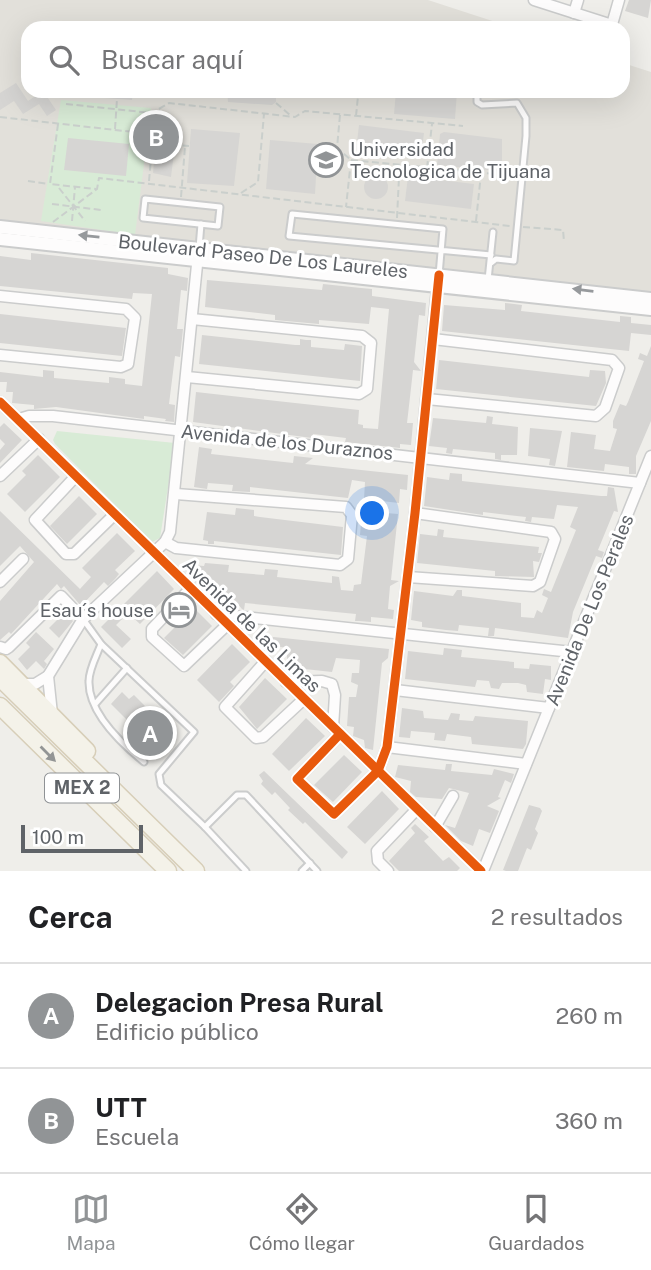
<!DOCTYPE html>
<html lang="es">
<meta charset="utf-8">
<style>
body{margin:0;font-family:"Public Sans",sans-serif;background:#f6f6f6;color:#202124}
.scale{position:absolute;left:21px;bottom:18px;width:122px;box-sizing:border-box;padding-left:7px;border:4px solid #5f6368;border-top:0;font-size:19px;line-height:24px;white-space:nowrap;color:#5f6368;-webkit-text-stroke:5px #fff;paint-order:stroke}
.you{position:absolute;left:373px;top:514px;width:24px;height:24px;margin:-18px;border:5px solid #fff;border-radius:50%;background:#1a73e8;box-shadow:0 0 0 10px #1a73e833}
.badge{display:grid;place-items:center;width:46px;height:46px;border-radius:50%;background:#919496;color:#fff;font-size:23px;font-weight:700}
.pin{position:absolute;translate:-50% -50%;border:4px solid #fff;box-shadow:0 2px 7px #0006}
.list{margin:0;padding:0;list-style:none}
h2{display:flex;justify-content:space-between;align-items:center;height:91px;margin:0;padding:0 28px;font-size:30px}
h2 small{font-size:23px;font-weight:400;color:#757577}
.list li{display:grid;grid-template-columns:46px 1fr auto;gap:21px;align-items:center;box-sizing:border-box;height:105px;padding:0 28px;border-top:2px solid #e0e0e0}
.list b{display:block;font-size:26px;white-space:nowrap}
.list p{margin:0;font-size:23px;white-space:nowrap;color:#757577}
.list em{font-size:23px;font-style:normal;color:#757577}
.icon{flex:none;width:38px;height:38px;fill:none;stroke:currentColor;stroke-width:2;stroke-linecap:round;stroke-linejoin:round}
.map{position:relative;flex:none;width:651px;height:871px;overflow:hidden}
.search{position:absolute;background:#fff;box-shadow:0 7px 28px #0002;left:21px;right:21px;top:21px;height:77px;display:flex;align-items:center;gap:18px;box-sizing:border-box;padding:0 24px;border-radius:21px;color:#757577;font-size:26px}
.sheet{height:301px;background:#fff}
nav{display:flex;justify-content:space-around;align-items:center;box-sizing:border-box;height:98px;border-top:2px solid #e0e0e0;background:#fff;font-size:19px;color:#757577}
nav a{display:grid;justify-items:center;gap:4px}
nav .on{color:#919496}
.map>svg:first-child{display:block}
.education{fill:#e2e0da}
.green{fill:#d8ebd6}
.building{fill:#d6d5d3}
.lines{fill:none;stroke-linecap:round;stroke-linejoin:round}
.service-casing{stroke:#cbcccc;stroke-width:9}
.minor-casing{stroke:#cbcccc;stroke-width:13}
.tertiary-casing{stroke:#cbcccc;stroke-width:16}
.primary-casing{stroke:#d7ceb8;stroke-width:19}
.path{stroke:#cacfcc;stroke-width:2;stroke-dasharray:7 3.5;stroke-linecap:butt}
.service{stroke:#fdfcfc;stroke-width:5}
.minor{stroke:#fdfcfc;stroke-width:10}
.tertiary{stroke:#fdfcfc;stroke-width:12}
.primary{stroke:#f4f2e9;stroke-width:16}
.cycleway-casing{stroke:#fff;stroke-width:13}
.cycleway{stroke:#e8590c;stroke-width:9}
.oneway{fill:#96999c}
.oneway2{fill:#939595}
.labels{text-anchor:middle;stroke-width:6;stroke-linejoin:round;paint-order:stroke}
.shield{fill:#fff;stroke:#8f9295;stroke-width:2}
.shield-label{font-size:18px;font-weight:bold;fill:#5f6368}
.poi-label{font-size:19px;fill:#5f6368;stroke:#fff;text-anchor:start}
.street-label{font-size:19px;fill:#5f6368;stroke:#fff}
</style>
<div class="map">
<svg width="651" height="871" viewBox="0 0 651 871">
<rect width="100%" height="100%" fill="#efeeea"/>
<!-- education -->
<polygon class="education" points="0,0 428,0 514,28 28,28 28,91 623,91 623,63 651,72 651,304 0,229"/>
<!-- green -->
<g class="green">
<polygon points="61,100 151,108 135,235 41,221"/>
<polygon points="57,431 175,443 160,538 152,542 55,444 53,440"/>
</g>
<!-- building -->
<g class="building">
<polygon points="629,0 651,0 648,18 625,11"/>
<polygon points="16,83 28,101 43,91 56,110 47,116 39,104 23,114 14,101 0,110 0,93"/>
<polygon points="76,91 133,91 132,100 76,96"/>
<polygon points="227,91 276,91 276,102 272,105 228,102"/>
<polygon points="396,91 457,92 455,119 394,114"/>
<polygon points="359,125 424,133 421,158 356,150"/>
<polygon points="191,129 240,133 234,186 187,183"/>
<polygon points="444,132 502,139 502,168 498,171 437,165 440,134"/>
<polygon points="68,138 129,144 126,176 64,170"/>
<polygon points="270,140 318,144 315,194 266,189"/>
<polygon points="155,151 174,153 171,177 153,173"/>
<circle cx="376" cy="187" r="12"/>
<polygon points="408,176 474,184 471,209 405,201"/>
<polygon points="31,253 168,268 168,274 188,278 187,291 181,290 177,329 183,329 180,357 175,356 169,404 175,405 174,422 165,421 166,419 144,416 144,419 56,407 34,409 34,405 12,403 13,392 6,392 7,382 0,382 0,372 43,377 43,370 54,371 54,378 109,383 109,377 125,379 125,384 142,386 152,294 133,293 132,299 0,286 0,256 31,260"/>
<polygon points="207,280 322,290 323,284 361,288 372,289 372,296 426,303 425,316 419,315 414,362 421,371 413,370 410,397 407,423 413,423 411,445 400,444 400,448 345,442 346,438 313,434 312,438 193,422 196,392 359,410 358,424 363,425 363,428 378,429 379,418 389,309 371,307 369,324 319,320 319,324 275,320 275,315 205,307"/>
<polygon points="505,303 522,305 521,311 620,322 620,316 631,317 631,323 651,325 651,335 631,333 629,351 442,331 444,305 505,310"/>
<polygon points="0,314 126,328 122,356 0,343"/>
<polygon points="202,335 295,345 300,345 300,339 306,340 311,340 311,347 344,350 345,344 362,346 360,381 199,364"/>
<polygon points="651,346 651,421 636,456 636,474 629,474 629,467 605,464 604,471 567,467 571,432 596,435 594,449 610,451 617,429 613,428 613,421 620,404 626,406 628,402 644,361 638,359 640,353 647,356"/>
<polygon points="439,360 589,377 590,370 605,371 606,383 596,406 436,389"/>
<polygon points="487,416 493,417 492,424 518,427 517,455 501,455 501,460 495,459 495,453 453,449 452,454 446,453 447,448 429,446 433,418 486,423"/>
<polygon points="4,423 22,440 0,463 0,450 5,444 0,439 0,427"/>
<polygon points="530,428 562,431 555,466 549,465 550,459 528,456"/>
<polygon points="199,447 212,449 211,454 293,463 294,456 313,458 305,464 408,475 407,490 400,489 399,503 364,499 365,482 352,480 348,498 250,487 250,492 232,491 233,485 208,483 207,489 194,487"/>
<polygon points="38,455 60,477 25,512 7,494 26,475 22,471"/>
<polygon points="450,473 462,474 462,481 601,496 607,496 608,487 614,488 618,512 614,511 598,550 604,552 602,558 596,556 573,612 568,638 495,628 494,636 488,636 489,628 459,625 458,631 446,630 422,627 422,622 411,620 414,591 453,596 457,590 462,590 462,596 521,603 521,617 534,618 537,610 542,613 548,598 542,595 544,589 551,592 576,530 570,527 578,507 557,505 554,519 532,517 531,522 525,521 526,517 483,512 483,515 424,506 427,477 449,480"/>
<polygon points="79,496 97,514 67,544 50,526"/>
<polygon points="236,508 254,510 254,516 260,517 343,527 341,555 214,541 214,544 208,544 208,541 203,540 207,512 235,515"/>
<polygon points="0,511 80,589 91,577 82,568 117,533 135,551 115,570 119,574 115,579 108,586 104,582 81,606 64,586 61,589 57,584 11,634 9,632 0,640 0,601 34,562 20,546 0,566"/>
<polygon points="362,511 398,514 391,580 399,581 390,586 388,609 394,610 393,619 371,617 371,622 359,621 355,621 356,614 245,603 244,610 242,609 236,602 213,599 191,578 192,565 204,566 205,563 229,565 228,572 264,575 265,569 278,570 277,577 332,583 332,576 339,577 341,590 353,591 354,585 361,584 367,536 360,535"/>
<polygon points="438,529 444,530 443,537 539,547 538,553 542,553 539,562 533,561 534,577 495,576 495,571 417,563 420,534 437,536"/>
<polygon points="157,571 174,589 140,624 128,613 116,625 131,639 122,648 101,627"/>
<polygon points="189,603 212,626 183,655 164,638 190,612 185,608"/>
<polygon points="65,612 73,621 59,638 49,628"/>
<polygon points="36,632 54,649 44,661 47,664 44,669 36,661 27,670 18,659 30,647 26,643"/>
<polygon points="264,636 389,649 388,658 382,663 373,750 365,748 364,740 353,736 354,727 347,726 349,697 356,697 358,685 351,682 352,673 359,673 360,660 336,658 332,672 287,667 287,648 263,644"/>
<polygon points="232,644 250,662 230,682 234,686 219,702 197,680"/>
<polygon points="444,648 462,650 461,657 514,662 514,668 529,669 530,664 551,666 551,680 545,679 543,694 527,692 526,685 518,683 502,683 499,689 491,688 489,681 477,680 475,687 405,679 408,651 443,655"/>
<polygon points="265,678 287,699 257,729 239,707"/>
<polygon points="122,692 129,699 134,695 168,729 163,734 172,743 165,750 160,744 156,748 125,724 128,721 111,704"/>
<polygon points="402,708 423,711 424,718 448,720 451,713 460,714 459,720 473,721 475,716 528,721 526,744 523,749 472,744 471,737 447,734 445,741 434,740 435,733 411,731 410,738 399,737"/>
<polygon points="306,718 325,736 289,771 272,754"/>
<polygon points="344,755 362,772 333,802 314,785"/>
<polygon points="446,764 452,764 451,771 492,775 494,769 514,774 511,783 505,780 498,797 501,798 487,806 499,811 490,833 479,829 473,846 461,841 445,825 455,828 469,793 449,788 442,799 416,797 410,792 411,781 395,777 398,765 445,770"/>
<polygon points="264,771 348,852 342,859 305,822 303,824 288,810 290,808 275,792 272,795 261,784 263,781 259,775"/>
<polygon points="382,791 399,809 365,844 347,827"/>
<polygon points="529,805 540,808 542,811 535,829 538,833 531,850 527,848 518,871 506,871 503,870"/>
<polygon points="415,824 429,837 424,841 443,861 449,857 460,868 457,871 399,871 389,861 415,833 411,828"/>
</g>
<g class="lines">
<!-- service casing -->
<g class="service-casing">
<g id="service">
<polyline points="477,91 477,102 482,105 517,103 526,118 526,136 514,261 496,259 491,263"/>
<polygon points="145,199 220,207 218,226 143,218"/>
<polyline points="199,248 201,224"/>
<path d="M439 275 443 229 292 214 289 236C357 243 424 249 491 255"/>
<polyline points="488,280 493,232"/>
<polyline points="83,619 101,644 194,732 159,774 161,785 205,827 237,795 246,795 317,871"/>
<path d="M101 644C97 655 89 669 89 681 88 712 122 744 144 762"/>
<polyline points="96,703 127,668"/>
<polyline points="205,827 246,871"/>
<polyline points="302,871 310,863"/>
</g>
</g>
<!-- minor casing -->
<g class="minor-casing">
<g id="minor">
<polyline points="534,0 612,25"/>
<polyline points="574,13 578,0"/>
<polyline points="611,28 619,0"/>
<polyline points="0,296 126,309 135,318 128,364 121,367 0,355"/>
<polyline points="187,377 359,394 367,389 371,343 362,336 192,319"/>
<polyline points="427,399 596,416 605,408 619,368 612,360 433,339"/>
<polyline points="0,402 481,871"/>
<polyline points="19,419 29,416 53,416 640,483"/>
<polyline points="0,476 39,439"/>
<polyline points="76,476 35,520 66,554 74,554 114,515"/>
<polyline points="165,542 176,548 340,565 348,559 352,515 346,507 176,494"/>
<polyline points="408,577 533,586 540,582 555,539 551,532 415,513"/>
<polyline points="0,582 23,559"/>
<polyline points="190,589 152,629 152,637 184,666 227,625"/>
<polyline points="216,614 572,652"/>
<polyline points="0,647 6,649 9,647 61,596 83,619"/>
<polyline points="265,662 225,707 256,738 263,737 304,699"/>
<polyline points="48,676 52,714"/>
<polyline points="286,682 322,681 332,684 335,695 333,727"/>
<polyline points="20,684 35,684 48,676 83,619 165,542 170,532 198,255"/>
<polyline points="395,690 549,708"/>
<polyline points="340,734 297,779 334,814 378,771 387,747 415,513 438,279"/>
<polyline points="387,747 526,764"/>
<polyline points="435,827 453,796"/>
<polyline points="388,871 378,861 377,851 417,809"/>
<polyline points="483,871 651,456"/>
</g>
</g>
<!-- tertiary casing -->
<g class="tertiary-casing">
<g id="tertiary">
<polyline points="0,227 651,299"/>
<polyline points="0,239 651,309"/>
</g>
</g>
<!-- primary casing -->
<g class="primary-casing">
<g id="primary">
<polyline points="0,663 87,751"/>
<polyline points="0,678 196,871"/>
<polyline points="0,706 168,871"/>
</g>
</g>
<!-- path -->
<g class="path">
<polyline points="276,103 290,115"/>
<polyline points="66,104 152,113 169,103 295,117 305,111 463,126"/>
<polyline points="340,115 337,148 351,160 346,207"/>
<polyline points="356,116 358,96"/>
<polyline points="0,117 169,136 174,145 189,146"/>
<polyline points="58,124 50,184 96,189"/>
<polyline points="115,129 117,99"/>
<polyline points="150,133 152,114"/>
<polyline points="351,160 506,175"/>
<polyline points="427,168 432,124"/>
<polyline points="28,181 48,184"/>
<polyline points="149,181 153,135"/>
<polyline points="59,188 85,221"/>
<polyline points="241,193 258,182 264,114"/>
<polyline points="181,197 185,147"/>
<polyline points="52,204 101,210"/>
<polyline points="397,218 399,177"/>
<polyline points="72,221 75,187"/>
<polyline points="476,221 481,174"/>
<polyline points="53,222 97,189 99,178 510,226"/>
<polyline points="523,227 563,230 564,241"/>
</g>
<!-- service -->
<use href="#service" class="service"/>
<!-- minor -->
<use href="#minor" class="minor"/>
<!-- tertiary -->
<use href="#tertiary" class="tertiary"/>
<!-- primary -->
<use href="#primary" class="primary"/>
<!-- cycleway casing -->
<g class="cycleway-casing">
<g id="cycleway">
<polyline points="0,402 481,871"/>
<polyline points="340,734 297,779 334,814 378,771 387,747 415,513 439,275"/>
</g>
</g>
<!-- cycleway -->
<use href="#cycleway" class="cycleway"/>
</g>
<!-- one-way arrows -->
<defs><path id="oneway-solid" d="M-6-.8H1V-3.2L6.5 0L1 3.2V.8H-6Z" transform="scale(1.75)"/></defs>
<g class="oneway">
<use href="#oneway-solid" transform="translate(89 236) rotate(-174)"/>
<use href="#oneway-solid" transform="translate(583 290) rotate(-173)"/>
</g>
<use class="oneway2" href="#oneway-solid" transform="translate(48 754) rotate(45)"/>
<!-- icons -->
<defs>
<g id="university-ring" transform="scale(1.75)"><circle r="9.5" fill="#fff" stroke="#919496" stroke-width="1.5"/><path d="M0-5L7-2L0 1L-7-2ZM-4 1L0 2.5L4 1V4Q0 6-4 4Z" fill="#919496"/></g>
<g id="hotel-ring" transform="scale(1.75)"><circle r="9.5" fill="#fff" stroke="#919496" stroke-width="1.5"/><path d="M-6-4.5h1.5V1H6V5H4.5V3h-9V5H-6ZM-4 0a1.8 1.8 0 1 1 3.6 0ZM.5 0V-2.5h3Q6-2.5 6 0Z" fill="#919496"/></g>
</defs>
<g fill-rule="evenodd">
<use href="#university-ring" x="326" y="160"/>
<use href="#hotel-ring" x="179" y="610"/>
</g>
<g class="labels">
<!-- shield labels -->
<rect class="shield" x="45" y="773.5" width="74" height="29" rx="5"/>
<g class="shield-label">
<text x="82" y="794">MEX 2</text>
</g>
<!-- poi labels -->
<g class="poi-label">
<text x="350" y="156">Universidad<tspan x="350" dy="22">Tecnologica de Tijuana</tspan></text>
<text x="154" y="617" text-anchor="end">Esau´s house</text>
</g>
<!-- street labels -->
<g class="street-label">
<text transform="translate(263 256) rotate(6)" y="7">Boulevard Paseo De Los Laureles</text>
<text transform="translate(287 442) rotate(6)" y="7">Avenida de los Duraznos</text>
<text transform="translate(589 610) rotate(-68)" y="7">Avenida De Los Perales</text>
<text transform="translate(252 625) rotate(44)" y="7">Avenida de las Limas</text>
</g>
</g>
</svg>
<div class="scale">100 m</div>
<div class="you"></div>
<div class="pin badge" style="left:150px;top:733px">A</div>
<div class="pin badge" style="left:156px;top:137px">B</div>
<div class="search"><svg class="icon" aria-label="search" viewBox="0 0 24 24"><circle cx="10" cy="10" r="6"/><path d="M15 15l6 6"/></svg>Buscar aquí</div>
</div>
<section class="sheet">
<h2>Cerca<small>2 resultados</small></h2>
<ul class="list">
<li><span class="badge">A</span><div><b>Delegacion Presa Rural</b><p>Edificio público</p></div><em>260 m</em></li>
<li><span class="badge">B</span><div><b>UTT</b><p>Escuela</p></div><em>360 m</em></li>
</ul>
</section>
<nav>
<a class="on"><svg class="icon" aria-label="map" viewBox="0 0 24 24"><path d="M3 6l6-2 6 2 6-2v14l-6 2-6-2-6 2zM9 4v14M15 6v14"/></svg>Mapa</a>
<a><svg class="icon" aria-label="directions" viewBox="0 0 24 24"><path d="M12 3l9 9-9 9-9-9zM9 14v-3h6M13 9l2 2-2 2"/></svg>Cómo llegar</a>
<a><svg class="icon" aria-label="saved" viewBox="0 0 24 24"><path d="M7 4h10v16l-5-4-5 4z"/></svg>Guardados</a>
</nav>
